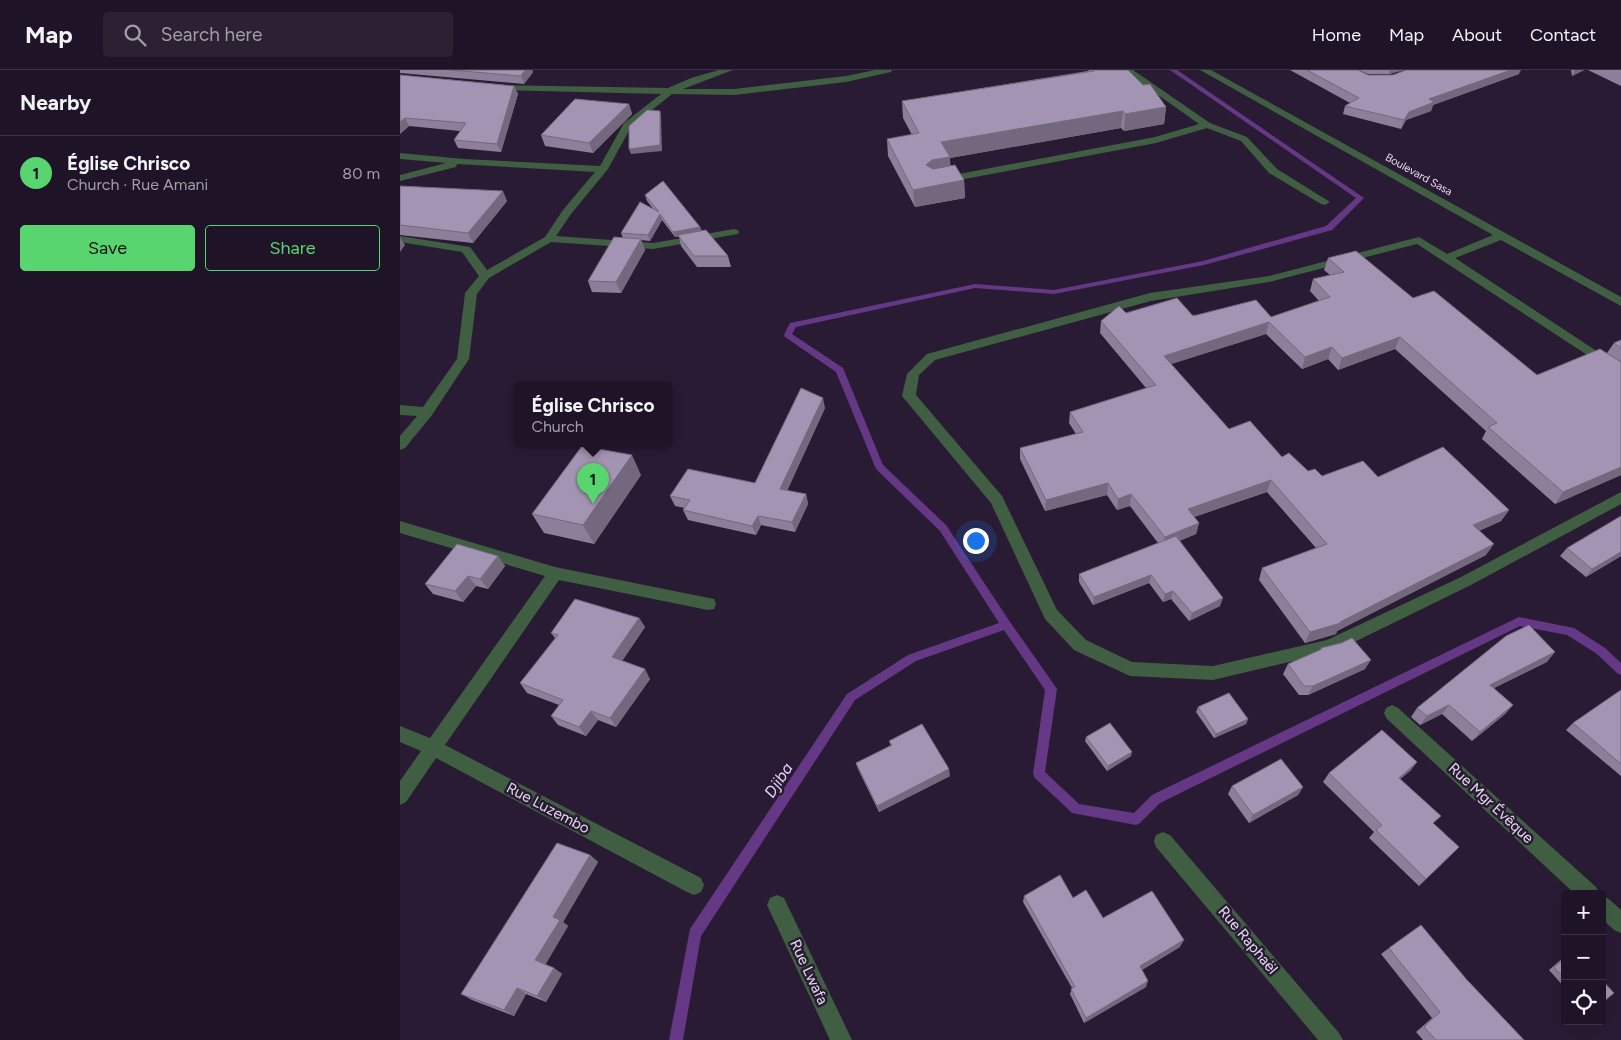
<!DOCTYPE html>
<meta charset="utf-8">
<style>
body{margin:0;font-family:Figtree,sans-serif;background:#2c2133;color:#f1f3f6}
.controls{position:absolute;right:15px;bottom:15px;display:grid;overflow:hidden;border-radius:5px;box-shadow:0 5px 20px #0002}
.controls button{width:45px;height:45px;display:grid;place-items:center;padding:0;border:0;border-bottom:1px solid #3c3344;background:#1f1427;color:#f1f3f6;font:25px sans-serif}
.you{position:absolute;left:575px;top:470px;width:18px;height:18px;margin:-12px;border:4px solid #fff;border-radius:50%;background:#1a73e8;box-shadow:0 0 0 8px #1a73e833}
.badge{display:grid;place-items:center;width:32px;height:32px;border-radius:50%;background:#58d56f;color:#111;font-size:16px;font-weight:700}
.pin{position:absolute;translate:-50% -41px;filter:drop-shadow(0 1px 2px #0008)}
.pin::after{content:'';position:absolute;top:26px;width:18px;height:15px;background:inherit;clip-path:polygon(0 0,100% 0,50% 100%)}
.popup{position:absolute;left:114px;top:312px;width:158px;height:65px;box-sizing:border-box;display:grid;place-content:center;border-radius:5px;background:#1f1427;filter:drop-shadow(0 1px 4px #0005);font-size:16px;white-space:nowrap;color:#a19ea7}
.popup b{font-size:19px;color:#f1f3f6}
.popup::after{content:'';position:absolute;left:50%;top:100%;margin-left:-10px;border:10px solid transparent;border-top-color:#1f1427}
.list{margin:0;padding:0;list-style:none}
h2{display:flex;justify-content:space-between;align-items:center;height:65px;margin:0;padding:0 20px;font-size:21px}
h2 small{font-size:16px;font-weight:400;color:#a19ea7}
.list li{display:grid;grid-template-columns:32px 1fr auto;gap:15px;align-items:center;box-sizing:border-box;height:75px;padding:0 20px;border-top:1px solid #3c3344}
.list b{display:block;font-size:19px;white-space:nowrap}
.list p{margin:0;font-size:16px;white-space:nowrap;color:#a19ea7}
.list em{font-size:16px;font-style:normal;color:#a19ea7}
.actions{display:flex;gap:10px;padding:15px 20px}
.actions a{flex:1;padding:11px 0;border:1px solid #58d56f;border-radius:5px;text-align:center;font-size:18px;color:#58d56f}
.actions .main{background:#58d56f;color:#111}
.icon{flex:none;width:28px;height:28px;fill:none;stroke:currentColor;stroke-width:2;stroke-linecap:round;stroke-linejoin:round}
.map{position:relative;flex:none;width:1221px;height:970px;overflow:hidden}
header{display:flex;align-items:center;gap:30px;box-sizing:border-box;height:70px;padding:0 25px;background:#1f1427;border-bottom:1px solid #3c3344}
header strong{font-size:24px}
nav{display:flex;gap:28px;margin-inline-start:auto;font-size:18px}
.search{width:350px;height:45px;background:#2c2133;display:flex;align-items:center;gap:12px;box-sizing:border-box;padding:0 18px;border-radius:5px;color:#a19ea7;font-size:19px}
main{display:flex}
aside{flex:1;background:#1f1427}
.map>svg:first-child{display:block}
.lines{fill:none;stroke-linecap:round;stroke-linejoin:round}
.stream{fill:#643885;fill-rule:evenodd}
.minor{fill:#3f5e42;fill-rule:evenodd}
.wall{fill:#8d7f9a}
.shaded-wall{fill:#73687d}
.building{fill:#a494b3;stroke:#73687d}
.labels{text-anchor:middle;stroke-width:5;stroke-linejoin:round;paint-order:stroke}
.far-street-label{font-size:11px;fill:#e3daeb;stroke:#291b34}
.near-street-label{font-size:15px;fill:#e3daeb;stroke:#291b34}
.near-water-label{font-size:16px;font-style:italic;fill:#e8d1fd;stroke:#291b34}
</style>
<header>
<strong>Map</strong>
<div class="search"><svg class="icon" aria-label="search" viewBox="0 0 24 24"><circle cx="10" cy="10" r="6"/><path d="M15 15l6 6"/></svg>Search here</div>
<nav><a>Home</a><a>Map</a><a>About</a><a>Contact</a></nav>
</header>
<main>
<aside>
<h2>Nearby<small></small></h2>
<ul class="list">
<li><span class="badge">1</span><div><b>Église Chrisco</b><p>Church · Rue Amani</p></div><em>80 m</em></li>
</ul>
<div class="actions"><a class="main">Save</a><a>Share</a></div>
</aside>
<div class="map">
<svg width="1221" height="970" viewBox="0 0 1221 970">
<rect width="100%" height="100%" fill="#291b34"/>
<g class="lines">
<!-- stream -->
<polygon class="stream" points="770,0 777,0 964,128 932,160 804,195 654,224 575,218 396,257 392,264 443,298 483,395 546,455 610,552 655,616 657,619 645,702 679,734 734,743 752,725 1119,547 1174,558 1205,578 1221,593 1221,605 1217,603 1197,584 1167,565 1120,556 760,733 740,753 736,755 672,743 635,708 633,704 645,620 604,560 516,591 455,630 301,866 283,970 269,970 290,859 447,624 508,585 599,553 540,461 476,399 436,302 385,267 384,265 390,253 575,214 654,220 803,191 926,156 956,128"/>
<!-- minor -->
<g class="minor">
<polygon points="319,0 333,0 283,19 334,19 446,6 475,0 492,0 491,2 446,12 334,25 272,24 231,57 208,99 171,144 156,166 253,173 334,159 338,160 339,162 338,164 253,179 151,172 89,208 77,224 69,289 32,345 5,378 0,380 0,366 17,346 0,345 0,335 23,337 57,289 65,223 79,206 62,182 0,172 0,166 70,177 87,200 145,167 163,140 195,102 57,94 56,97 0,111 0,105 46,93 0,89 0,83 64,89 200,96 224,53 261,24 97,20 94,19 94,15 268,18 291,8"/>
<polygon points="723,0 733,0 810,53 847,67 877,99 930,132 925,135 921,134 869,103 841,71 807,58 756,73 543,113 538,110 543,107 755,67 799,54"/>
<polygon points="800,0 811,0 1221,227 1221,236 1101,170 1055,188 1221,297 1221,307 1017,174 869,212 751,231 535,290 519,305 516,325 602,426 657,540 686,570 732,592 813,596 927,570 1061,507 1221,422 1221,434 1071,515 936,581 813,610 730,606 674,580 645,549 591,433 502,326 507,304 527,284 750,223 869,206 1019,167 1047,184 1093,165"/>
<polygon points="0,451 155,497 314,529 316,534 314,539 308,540 159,510 45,675 301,808 304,815 301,822 294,825 287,822 36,688 6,732 0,735 0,711 21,681 0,672 0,656 30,668 145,506 0,463"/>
<polygon points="992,635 998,638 1196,817 1199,824 1175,824 986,648 984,643 986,638"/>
<polygon points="763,762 770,765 939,963 943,970 918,970 756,777 754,771 756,765"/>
<polygon points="377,825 384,828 452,970 430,970 367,835 370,828"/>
<polygon points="1202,826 1209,829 1221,840 1221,863 1214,860 1202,849"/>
</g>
</g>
<!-- wall -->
<g class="wall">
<polygon points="0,0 132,0 133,2 124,14 0,3"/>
<polygon points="689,0 728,0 766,37 764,54 724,61 721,58 550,88 550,96 564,110 565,128 515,137 488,86 487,69 512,65 503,48 502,31 688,1"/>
<polygon points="890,0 958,0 968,5 1119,4 1033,35 1031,41 1006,50 1001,59 943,44 945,36 950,33"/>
<polygon points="958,0 1004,0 989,4 968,4"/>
<polygon points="1171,0 1184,0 1172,6"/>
<polygon points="1188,0 1221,0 1221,16"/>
<polygon points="0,5 114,16 118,24 101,82 58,78 54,70 60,61 9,56 0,64"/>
<polygon points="229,34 232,44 193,83 145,76 141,65"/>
<polygon points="0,116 107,131 73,173 0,165"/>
<polygon points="245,125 300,157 302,161 328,186 331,197 297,197 281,176 279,167 275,167 262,150 250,171 241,170 245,180 221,223 192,222 188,211 223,168 221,163 254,140 247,131"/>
<polygon points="928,188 1013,228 1137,305 1207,283 1214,273 1221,270 1221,405 1155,434 1082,369 1086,361 995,279 938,300 928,289 902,299 866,264 771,294 829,359 882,387 908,401 922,406 978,407 1109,440 1101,451 1079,461 1086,485 937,561 936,564 905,573 859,510 862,498 916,478 867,422 794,447 799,453 796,464 779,471 820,536 789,551 771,529 763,532 749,513 693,535 679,512 679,504 758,473 730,436 717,440 707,425 645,441 620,389 620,378 676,364 669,353 670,342 746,318 700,263 701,251 726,243 871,247 919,231 910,221 913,209 930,205 924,200"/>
<polygon points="425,338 387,421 406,424 408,434 395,462 361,455 356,465 288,450 283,440 285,438 275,436 270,426 355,413"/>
<polygon points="241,405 194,474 144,463 132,444"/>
<polygon points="1167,478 1221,486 1186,507 1160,486"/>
<polygon points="98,486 105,496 88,519 76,516 63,532 33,524 25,514"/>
<polygon points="239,548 245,557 222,591 250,609 216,657 198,650 186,666 158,655 151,646 159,635 127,623 120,613 155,568 151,563"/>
<polygon points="921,578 965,599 908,625 899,625 883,604 888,594 920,580"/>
<polygon points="1147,592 1094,618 1113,635 1105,644 1072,671 1042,644 1020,655 1011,647 1017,638"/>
<polygon points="1221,620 1221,706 1166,660 1173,653"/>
<polygon points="798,637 848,649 846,654 814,668 796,642"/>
<polygon points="686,667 731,686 707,701 685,671"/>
<polygon points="489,671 550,706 479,742 458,699 456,693 491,676"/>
<polygon points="1017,692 1010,701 1000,709 1033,753 1059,777 1019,816 969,768 974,762 923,712 929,703"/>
<polygon points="832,716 903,717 898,725 849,753 828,724"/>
<polygon points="190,785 198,792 163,852 168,856 145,895 154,898 162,904 146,932 126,924 114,946 72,930 61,924"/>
<polygon points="624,826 673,828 703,848 780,877 742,900 746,917 684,953 670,924 672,918 623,832"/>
<polygon points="989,878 1067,910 1124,970 1023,970 1016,962 1032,948 981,884"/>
<polygon points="1165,886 1165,918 1149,900"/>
</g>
<!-- shaded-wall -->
<g class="shaded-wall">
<polygon points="125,0 132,0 133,2 124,14 121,6"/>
<polygon points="990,0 1004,0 989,4"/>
<polygon points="1111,0 1121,0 1119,4 1033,35 1031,41 1006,50 1001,59 1004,50 1009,42 1029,29"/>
<polygon points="1175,0 1184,0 1172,6"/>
<polygon points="114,16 118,24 101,82 97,74"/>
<polygon points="229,34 232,44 193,83 189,73"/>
<polygon points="766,37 764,54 724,61 725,44"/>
<polygon points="260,41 261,47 262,81 231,84 229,79"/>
<polygon points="723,41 721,58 550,88 551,104 533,107 526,95 541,72"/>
<polygon points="5,48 9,56 0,64 0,52"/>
<polygon points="564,110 565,128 515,137 513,120"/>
<polygon points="103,121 107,131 73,173 68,163"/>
<polygon points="260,144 262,150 250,171 248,165"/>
<polygon points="300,157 302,163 278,165 279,167 275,167 273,162"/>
<polygon points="0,167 5,175 0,182"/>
<polygon points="241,169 245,180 221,223 216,212"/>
<polygon points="869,252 866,264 762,297 764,286"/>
<polygon points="1000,267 995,279 938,300 942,288"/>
<polygon points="932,277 928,289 902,299 905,287"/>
<polygon points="423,328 425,338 383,429 380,419"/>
<polygon points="232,385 241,405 194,474 183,455"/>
<polygon points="1221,397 1221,405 1155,434 1163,422"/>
<polygon points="871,410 867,422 785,450 788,439"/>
<polygon points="708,413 707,425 645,441 646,430"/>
<polygon points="406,424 408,434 395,462 392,452"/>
<polygon points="731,424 730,436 717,440 718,429"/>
<polygon points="1109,440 1101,451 1066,466 1073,455"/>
<polygon points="358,446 361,455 356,465 352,456"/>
<polygon points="799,453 796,464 763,478 765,467"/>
<polygon points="1094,474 1086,485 937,561 936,564 905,573 910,562 940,552"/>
<polygon points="1221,482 1221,486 1186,507 1192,499"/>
<polygon points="98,486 105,496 88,519 80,509"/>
<polygon points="751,505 749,513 693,535 694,527"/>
<polygon points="68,506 76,516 63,532 55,521"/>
<polygon points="773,521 771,529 763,532 765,524"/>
<polygon points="823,528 820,536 789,551 792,543"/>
<polygon points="239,548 245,557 218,597 212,587"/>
<polygon points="1155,582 1147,592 1082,624 1090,615"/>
<polygon points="971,590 965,599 908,625 913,616"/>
<polygon points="245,599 250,609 216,657 210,648"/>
<polygon points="1049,635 1042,644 1020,655 1027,646"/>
<polygon points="1113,635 1105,644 1072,671 1080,662"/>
<polygon points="191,641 198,650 186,666 179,657"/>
<polygon points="848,649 846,654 814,668 816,664"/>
<polygon points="732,682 731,686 707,701 708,696"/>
<polygon points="1017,692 1010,701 992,716 999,708"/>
<polygon points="549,699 550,706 479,742 477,736"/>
<polygon points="903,717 898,725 849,753 853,745"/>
<polygon points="190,785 198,792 163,852 168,856 144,897 135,890 153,847"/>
<polygon points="784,870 780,877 738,902 740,896"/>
<polygon points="154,898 162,904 146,932 137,926"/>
<polygon points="748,911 746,917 684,953 686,948"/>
<polygon points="117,918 126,924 114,946 104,940"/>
</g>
<!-- building -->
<g class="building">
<polygon points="50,0 125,0 121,6"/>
<polygon points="693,0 728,0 743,15 750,14 766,37 725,44 723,41 541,72 550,87 532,90 526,95 533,99 555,95 564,110 513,120 487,69 519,63 502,31 694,1"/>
<polygon points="907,0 958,0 968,5 993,5 1006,0 1111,0 1029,29 1034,32 1009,42 1004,50 945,36 959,28"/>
<polygon points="0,5 114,16 97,74 54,70 66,53 5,48 0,52"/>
<polygon points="175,29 229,34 189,73 141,65"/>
<polygon points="247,40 260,41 260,75 229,79 229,56"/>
<polygon points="263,111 300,157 273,162 260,144 248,165 221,163 240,132 259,142 245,125"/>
<polygon points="0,116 103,121 68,163 0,155"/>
<polygon points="306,160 328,186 294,186 278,165"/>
<polygon points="214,167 241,169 216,212 188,211"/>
<polygon points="956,181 1013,228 1034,221 1137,305 1200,279 1221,292 1221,397 1163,422 1088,357 1097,353 1000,267 942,288 932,277 905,287 869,252 764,286 829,359 850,351 882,387 889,383 908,401 915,399 922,406 963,391 978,407 1043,377 1109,440 1073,455 1094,474 940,552 941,553 910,562 862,498 927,474 871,410 788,439 799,453 765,467 731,424 718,429 708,413 646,430 620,378 683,362 670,342 756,315 701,251 719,236 726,243 777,228 793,246 856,230 871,247 930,227 913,209 944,202 928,188"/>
<polygon points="1221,270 1221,278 1214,273"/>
<polygon points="401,318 423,328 380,419 406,424 392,452 358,446 352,456 283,440 290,430 270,426 288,399 355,413"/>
<polygon points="182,376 232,385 183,455 132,444"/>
<polygon points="1221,446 1221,482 1192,499 1167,478"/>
<polygon points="776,466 823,528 792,543 773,521 765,524 751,505 694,527 679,504"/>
<polygon points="57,474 98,486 80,509 68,506 55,521 25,514"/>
<polygon points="175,529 239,548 212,587 245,599 210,648 191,641 179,657 151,646 163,630 120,613 158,565 151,563"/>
<polygon points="1129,555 1155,582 1090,615 1113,635 1080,662 1049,635 1027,646 1017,638 1106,566"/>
<polygon points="952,568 971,590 913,616 904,616 888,594 922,579 921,578 941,573"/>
<polygon points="1221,620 1221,694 1173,653"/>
<polygon points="829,623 848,649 816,664 798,637"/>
<polygon points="710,653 732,682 708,696 686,667"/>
<polygon points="522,654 549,699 477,736 456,693 492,675 489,671"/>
<polygon points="982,660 1017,692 999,708 1041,746 1033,753 1059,777 1026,809 976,760 982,755 929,703"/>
<polygon points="881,689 903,717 853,745 832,716"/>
<polygon points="157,773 190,785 153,847 160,850 135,890 154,898 137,926 117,918 104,940 61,924"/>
<polygon points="660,805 673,828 686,820 703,848 752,821 784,870 740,896 748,911 686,948 671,919 675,917 624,826"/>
<polygon points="1021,855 1067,910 1124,970 1036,970 1024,957 1040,942 989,878"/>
<polygon points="1165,888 1165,909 1154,897"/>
<polygon points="1202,910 1214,923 1202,933"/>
</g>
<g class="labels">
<!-- far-street labels -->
<g class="far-street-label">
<text transform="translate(1019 104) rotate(29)" y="4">Boulevard Sasa</text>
</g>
<!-- near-street labels -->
<g class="near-street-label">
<text transform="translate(1091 733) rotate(43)" y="5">Rue Mgr Évêque</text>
<text transform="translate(148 738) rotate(28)" y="5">Rue Luzembo</text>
<text transform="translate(848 870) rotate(50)" y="5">Rue Raphaël</text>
<text transform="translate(409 902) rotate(65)" y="5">Rue Lwafa</text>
</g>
<!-- near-water labels -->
<g class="near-water-label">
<text transform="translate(378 710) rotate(-57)" y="6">Djiba</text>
</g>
</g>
</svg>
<div class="controls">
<button>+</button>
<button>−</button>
<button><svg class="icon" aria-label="locate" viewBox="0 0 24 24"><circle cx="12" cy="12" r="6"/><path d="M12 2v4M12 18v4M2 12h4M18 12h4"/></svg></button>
</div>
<div class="you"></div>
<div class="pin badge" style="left:193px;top:434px">1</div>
<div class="popup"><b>Église Chrisco</b>Church</div>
</div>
</main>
